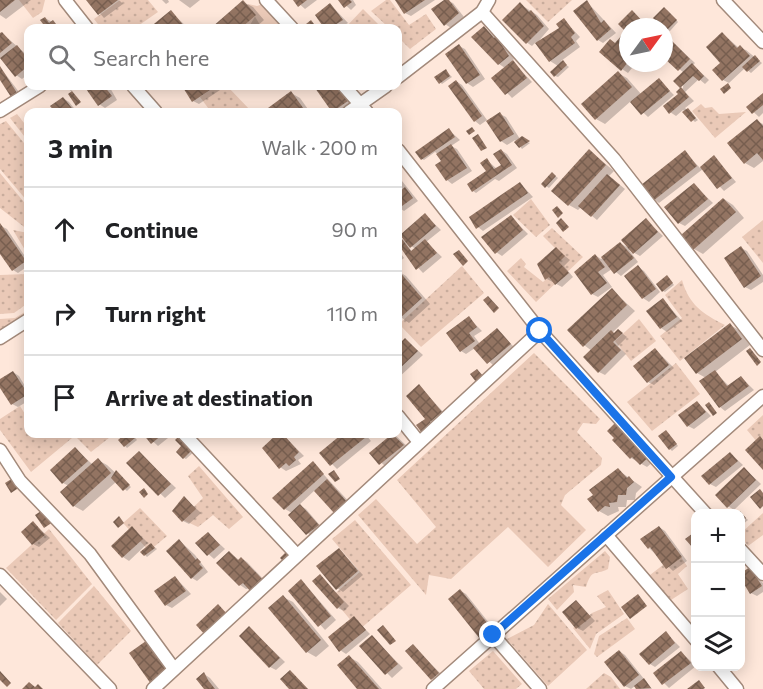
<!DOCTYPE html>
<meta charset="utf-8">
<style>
body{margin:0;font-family:Commissioner,sans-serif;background:#f2f2f2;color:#202124}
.controls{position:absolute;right:18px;bottom:18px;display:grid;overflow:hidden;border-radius:12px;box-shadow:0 3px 15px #0003}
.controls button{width:54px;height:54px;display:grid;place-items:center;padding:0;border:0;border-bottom:2px solid #e0e0e0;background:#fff;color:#202124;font:30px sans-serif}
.compass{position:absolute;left:619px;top:18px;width:54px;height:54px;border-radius:50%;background:#fff;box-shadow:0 3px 15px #0003;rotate:57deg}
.stop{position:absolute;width:18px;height:18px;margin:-14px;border:4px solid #1a73e8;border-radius:50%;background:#fff}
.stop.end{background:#1a73e8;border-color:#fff;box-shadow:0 2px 6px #0008}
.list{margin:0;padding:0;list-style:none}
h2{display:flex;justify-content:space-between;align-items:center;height:78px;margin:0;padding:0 24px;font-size:26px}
h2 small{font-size:20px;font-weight:400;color:#757577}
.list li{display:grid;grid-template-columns:39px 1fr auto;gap:18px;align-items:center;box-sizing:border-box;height:84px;padding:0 24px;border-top:2px solid #e0e0e0}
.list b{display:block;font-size:22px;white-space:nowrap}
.list em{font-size:20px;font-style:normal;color:#757577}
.icon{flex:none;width:33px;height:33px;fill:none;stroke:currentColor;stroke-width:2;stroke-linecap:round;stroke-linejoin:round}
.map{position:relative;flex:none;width:763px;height:689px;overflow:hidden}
.search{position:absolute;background:#fff;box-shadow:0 3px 15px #0003;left:24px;top:24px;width:378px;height:66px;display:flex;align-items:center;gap:15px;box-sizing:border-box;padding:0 21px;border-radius:12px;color:#757577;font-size:22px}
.panel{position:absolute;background:#fff;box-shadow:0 3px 15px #0003;left:24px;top:108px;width:378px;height:330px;border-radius:12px}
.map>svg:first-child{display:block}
.grass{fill:url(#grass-dots)}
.forest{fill:url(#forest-firs)}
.shadow{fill:#0003}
.building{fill:url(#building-cross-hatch)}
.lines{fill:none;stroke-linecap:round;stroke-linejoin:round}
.minor-casing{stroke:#a38a7b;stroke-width:15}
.minor{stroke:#fff;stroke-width:12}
.route{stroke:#1a73e8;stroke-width:8}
</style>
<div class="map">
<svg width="763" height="689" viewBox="0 0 763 689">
<defs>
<pattern id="grass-dots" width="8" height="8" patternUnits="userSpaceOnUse" patternTransform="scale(1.5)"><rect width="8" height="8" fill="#eac9b7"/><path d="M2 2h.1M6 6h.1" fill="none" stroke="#c8ac9c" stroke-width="1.8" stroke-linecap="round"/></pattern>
<pattern id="forest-firs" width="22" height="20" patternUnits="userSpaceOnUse" patternTransform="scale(1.5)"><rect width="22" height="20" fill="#eac9b7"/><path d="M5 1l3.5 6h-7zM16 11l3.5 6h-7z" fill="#c8ac9c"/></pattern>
<pattern id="building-cross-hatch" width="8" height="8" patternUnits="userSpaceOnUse" patternTransform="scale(1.5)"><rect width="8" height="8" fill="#937462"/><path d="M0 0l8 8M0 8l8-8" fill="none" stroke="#775e4f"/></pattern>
</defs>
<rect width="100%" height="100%" fill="#fee7da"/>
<!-- grass -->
<g class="grass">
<polygon points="19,0 45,0 42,12 33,18"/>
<polygon points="120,0 148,0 158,12 135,28 109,28 106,25 101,28 94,19"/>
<polygon points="386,0 390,0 409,25 426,14 436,29 410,49 398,37 398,28 389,28 371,11"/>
<polygon points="526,0 572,0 548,22"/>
<polygon points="363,9 382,28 345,28"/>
<polygon points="216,86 227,86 252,112 211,112 200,97"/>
<polygon points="701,104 705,108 712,107 719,114 746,112 715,138 692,111"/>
<polygon points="17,114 28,128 28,141 10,118"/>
<polygon points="6,121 28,148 28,202 0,169 0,124"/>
<polygon points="0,173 28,207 28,230 0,208"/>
<polygon points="531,199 550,225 536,237 513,215"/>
<polygon points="763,220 763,263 742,237"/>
<polygon points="552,228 583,257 536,302 507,271 521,258 526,264 524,267 543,282 560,266 550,255 556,249 543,236"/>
<polygon points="13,230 28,233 28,255"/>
<polygon points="462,266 484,293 421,347 399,324"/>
<polygon points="28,274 28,303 14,313 0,314 0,275"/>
<path d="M682 280C689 305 703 314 725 325L680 361 660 336 682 318 665 295Z"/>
<polygon points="28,310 28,316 0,330 0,319 15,318"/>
<polygon points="639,319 656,341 631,361 615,341"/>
<polygon points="534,353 600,419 596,424 583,423 577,432 602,458 601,465 565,495 561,505 586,530 548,567 508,527 451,579 429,575 426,595 358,515 376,499 417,544 436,527 397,480"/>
<polygon points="676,363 700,394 652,431 627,402"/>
<polygon points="20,406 28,419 28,434 68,434 72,438 31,472 0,430 0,419"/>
<polygon points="763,415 763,449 747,430"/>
<polygon points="73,434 114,434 91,452"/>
<polygon points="199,466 243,517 229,529 213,515 198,527 181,519 203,498 188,476"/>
<polygon points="140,508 167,536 149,551 123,523"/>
<polygon points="763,513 763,535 748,546 741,537 741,533"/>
<polygon points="355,520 411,585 359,630 331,597 360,572 332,539"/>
<polygon points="49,529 92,584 56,620 6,568"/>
<polygon points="675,548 687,566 678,574 688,589 671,600 650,575 672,558"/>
<path d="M605 551 610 557 608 569C594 576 592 568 586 587L573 585 574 592 557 610 548 599Z"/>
<polygon points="94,586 131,631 97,665 58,623"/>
<polygon points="608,590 624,614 596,634 590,649 573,628 592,613 606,607 597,596"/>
<polygon points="548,604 587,650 548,686 507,639 534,625"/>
<polygon points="627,618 635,629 597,657 594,654 599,636"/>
<polygon points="493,651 522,684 516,689 484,689 469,671"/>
<polygon points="604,673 611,677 620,689 586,689"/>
</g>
<!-- forest -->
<polygon class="forest" points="266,3 285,28 233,28 248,4 257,6"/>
<!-- shadow -->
<g class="shadow">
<polygon points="0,0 31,0 6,19 0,15"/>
<polygon points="88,0 119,0 123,4 104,18"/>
<polygon points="162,0 168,0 169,2 166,4"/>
<polygon points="179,0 200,0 190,8"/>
<polygon points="295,0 317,0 305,9"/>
<polygon points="340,0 353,0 356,5 351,10"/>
<polygon points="397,0 435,0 411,16 405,13"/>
<polygon points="446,0 453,3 464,17 451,28 445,24"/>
<polygon points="243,2 253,7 264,20 255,28 213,28"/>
<polygon points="587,2 616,33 603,43 598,40"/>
<polygon points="520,4 537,15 549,29 537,43 561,28 564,20 580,37 576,41 580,47 561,61 569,67 558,77 555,76 558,66 550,61 536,42 532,46 526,42"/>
<polygon points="331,5 348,23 340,28 325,28 317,16"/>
<polygon points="667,10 678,22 670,31 667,30"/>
<polygon points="171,12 188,28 151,28"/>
<polygon points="45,18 59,26 62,28 48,28 42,20"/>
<polygon points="484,28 502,42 514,59 512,61 532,82 512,98 493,78 505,68 499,64"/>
<polygon points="2,33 28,56 28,78 27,75 22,79 16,75 0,58 0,35"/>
<polygon points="723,34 739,48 746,50 762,63 751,73 745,68 729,83 723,80"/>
<polygon points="665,35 695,63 693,65 709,80 705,84 699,79 685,92 694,101 685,108 698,120 695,122 683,110 676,116 670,112 680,94 678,92 683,88 684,73 664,56"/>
<polygon points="622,36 628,40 628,63 636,63 628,73 622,69 616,44"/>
<polygon points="459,46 465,49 485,79 473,87 467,83 447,54"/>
<polygon points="0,67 22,96 18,99 12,96 0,78"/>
<polygon points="446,71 452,77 442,84 440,82"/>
<polygon points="618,73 627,78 641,94 659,80 674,95 648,117 631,101 605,124 596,119"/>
<polygon points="456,81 462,85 487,120 480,125 475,121"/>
<polygon points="64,86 78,86 71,91"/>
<polygon points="86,86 109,86 117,100 105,108 99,104"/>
<polygon points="186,86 226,86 199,104 193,101 184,87"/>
<polygon points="322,86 340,86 352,104 340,112 333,110 317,88"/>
<polygon points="291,93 300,98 310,112 273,112 270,108"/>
<polygon points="763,94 763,113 759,117 748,107"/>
<polygon points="63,98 69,102 77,112 57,112 52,107"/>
<polygon points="500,114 506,117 520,139 530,143 522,149 515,140 507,145 501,141"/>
<polygon points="757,121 763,124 763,161 754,168 745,163"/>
<polygon points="449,130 460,140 451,146 457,149 472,171 452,184 447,180 443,161 438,154 435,152 424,160 422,159"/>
<polygon points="501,150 507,154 517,168 499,181 495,179 476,193 473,191 469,185 491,176 487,160 497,169 503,165"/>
<polygon points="590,151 614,171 609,176 625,189 597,220 581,207 578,210 569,205"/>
<polygon points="685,152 700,168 714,157 736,182 724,191 703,169 659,203 654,199"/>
<polygon points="554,175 558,178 549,188 543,184"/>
<polygon points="398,176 418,201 404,211 398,207"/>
<polygon points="521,184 533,197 483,231 478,227"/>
<polygon points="694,185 713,203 685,226 679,223"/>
<polygon points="724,199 733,205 744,218 703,254 694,249"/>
<polygon points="425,215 441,230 426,242 442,257 423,273 407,256 409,254 398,238 404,240 412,252 416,249 411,246"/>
<polygon points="511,217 528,234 502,256 496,252"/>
<polygon points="646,220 663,236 640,256 629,250 638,262 621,276 612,269 603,275 612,287 598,297 592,294 595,255 601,259 620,243 630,249"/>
<polygon points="1,226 7,229 28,261 28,266 18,273 13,270 0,251"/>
<polygon points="741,248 747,251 763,275 763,282 751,290 745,287"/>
<polygon points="398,249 404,258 398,263"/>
<polygon points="556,249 570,260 564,266 573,277 562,287 547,279"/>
<polygon points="638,267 644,271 660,292 649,302 643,298"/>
<polygon points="398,271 406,276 430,304 409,323 398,315"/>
<polygon points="669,279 674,285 665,292 663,291"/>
<polygon points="612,290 635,311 612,333 615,334 619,331 627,337 618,346 626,354 605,375 599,372 592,351 584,345"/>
<polygon points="663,300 682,321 667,332 661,328"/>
<polygon points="469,318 482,331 474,336 480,344 497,330 515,348 494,366 475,348 466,354 461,351"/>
<polygon points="730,325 739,330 750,345 715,372 729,386 741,377 754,390 725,411 720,407 706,378 697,373"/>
<polygon points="406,340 423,355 398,378 398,347"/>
<polygon points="655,349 674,368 654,385 648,382"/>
<polygon points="13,372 19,376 28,391 28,401 18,407 12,404 0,385 0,381"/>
<polygon points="419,386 447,416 437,424 429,420 434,427 427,419"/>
<polygon points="697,402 711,416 694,429 688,426"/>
<polygon points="616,424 654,461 647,467 631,458"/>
<polygon points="668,433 678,446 672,451 670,449"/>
<polygon points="128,434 132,434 137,440 127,448 120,440"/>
<polygon points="145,434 173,434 158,446"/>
<polygon points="344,434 365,434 371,441 337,469 321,453"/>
<polygon points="394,434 409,448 386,467 371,453"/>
<polygon points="284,436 304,456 298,460 301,464 286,471 280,467 281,438"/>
<polygon points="184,446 196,450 186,459 184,458"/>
<polygon points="76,449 93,465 98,460 107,465 131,487 127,491 116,482 83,511 74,506 69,486 63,483"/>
<polygon points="139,453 176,488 165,498 128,463"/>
<polygon points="731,454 743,465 716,487 710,484"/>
<polygon points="313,463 353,506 315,490 299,505 306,509 323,529 313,538 290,515 292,513 285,509"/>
<polygon points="745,469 761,484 734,510 728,506"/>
<polygon points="618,470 642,487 636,493 635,500 627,500 626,507 618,507 619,511 608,516 599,511"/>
<polygon points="185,498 201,513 189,524 183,521"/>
<polygon points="740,513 748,520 742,525 740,524"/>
<polygon points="33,523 50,538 39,547 33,544"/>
<polygon points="659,527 665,531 687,561 673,571 649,548"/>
<polygon points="133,528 148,543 129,561 123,557"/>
<polygon points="208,533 225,549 214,559 197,544"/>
<polygon points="179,540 195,555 208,572 197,581 192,578"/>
<polygon points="152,545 157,549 147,557 145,555"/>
<polygon points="339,549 363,575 343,592 337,588"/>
<polygon points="229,552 239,560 241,558 247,562 268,584 246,589 240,585"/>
<polygon points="740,556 746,565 740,569"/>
<polygon points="750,569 763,583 763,592 757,596 751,593 740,577"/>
<polygon points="320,576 349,606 344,611 338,608"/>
<polygon points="175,577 191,594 172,608 166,605"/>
<polygon points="302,581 336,620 325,630 290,591"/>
<polygon points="461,591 466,594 497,633 487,641 481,638"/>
<polygon points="0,592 7,599 0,606"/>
<polygon points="283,597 293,602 329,646 316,657 307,652"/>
<polygon points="577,602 595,621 583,631 577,628"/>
<polygon points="354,618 370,634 346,654 340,650"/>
<polygon points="250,628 285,662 276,670 270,667"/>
<polygon points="666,633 680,647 655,667 650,664"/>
<polygon points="372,637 403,668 392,678 361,647"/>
<polygon points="413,646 444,677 438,682 432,679"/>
<polygon points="619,651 625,655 652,689 638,689 635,686 631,689 625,686"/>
<polygon points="682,653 696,666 669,688 655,674"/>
<polygon points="349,657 358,662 382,689 359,689"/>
<polygon points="204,674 210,678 219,689 206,689"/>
</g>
<!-- building -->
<g class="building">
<polygon points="0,0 15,0 0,12"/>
<polygon points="86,0 118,0 98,15"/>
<polygon points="243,0 256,15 241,28 211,28"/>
<polygon points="293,0 307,0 298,7"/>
<polygon points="338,0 350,0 352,2 344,8"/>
<polygon points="395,0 425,0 404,14"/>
<polygon points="444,0 449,0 459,13 444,26 431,9"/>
<polygon points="587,0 601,23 604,20 611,29 597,41 573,11"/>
<polygon points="520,2 529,12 531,10 544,26 526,44 502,20"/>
<polygon points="330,3 343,20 330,28 324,28 315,15"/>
<polygon points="664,7 677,20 666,31 653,18"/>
<polygon points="171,10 184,26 180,28 149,28"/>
<polygon points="632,10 646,25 651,27 628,27 628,34 618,24"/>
<polygon points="45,17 49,23 53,20 59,28 46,28 40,20"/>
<polygon points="564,18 575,33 571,37 575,43 549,62 535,43 559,28 556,24"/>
<polygon points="311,20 317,28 310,28 306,24"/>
<polygon points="484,26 494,38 496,36 509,56 498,65 471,37"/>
<polygon points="2,32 12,43 0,53 0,33"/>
<polygon points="722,32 737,48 740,45 750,56 722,81 712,70 720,63 706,47"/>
<polygon points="664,33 690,59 678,71 664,58"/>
<polygon points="622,35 628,40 623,50 628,54 628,62 621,71 599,52 610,39 615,43"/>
<polygon points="459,44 480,75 466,84 445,54"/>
<polygon points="17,45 28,59 28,66 15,77 0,58"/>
<polygon points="755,55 760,61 747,72 742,67"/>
<polygon points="513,60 527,78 505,95 491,78"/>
<polygon points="563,60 567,65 554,77 550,72"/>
<polygon points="692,63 704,76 699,81 693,76 680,88 673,81"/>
<polygon points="0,66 17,93 11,97 0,80"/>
<polygon points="446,69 450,76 439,84 434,77"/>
<polygon points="618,71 632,87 595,120 581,104"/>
<polygon points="659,78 670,91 641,115 630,102"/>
<polygon points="456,80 482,116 474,122 448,86"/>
<polygon points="728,83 731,88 724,94 720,89"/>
<polygon points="84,86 104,86 112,96 98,106"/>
<polygon points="182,86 216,86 192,102"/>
<polygon points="319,86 337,86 348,101 332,112 315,88"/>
<polygon points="681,87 689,97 669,114 663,106 678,94 676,92"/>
<polygon points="72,91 81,102 76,106 68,94"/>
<polygon points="291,91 306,112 271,112 268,108"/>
<polygon points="763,93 763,105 752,114 746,107"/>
<polygon points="63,97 75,112 55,112 50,106"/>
<polygon points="688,108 696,118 691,122 682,112"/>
<polygon points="500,112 514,134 500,142 486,121"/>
<polygon points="757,119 763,126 763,160 757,153 744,164 727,143"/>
<polygon points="472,127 475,131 469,135 466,131"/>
<polygon points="449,128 455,137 421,160 415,152"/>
<polygon points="478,134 487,148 481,151 472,138"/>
<polygon points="522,136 530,141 519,148 514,142"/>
<polygon points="451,144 467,168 446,181 435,165 441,161 436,154"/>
<polygon points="501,149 512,165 472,192 467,184 486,171 480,163 487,158 494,169 501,165 493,154"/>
<polygon points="589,149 606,165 568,206 551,191"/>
<polygon points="685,150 697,166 653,201 641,185"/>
<polygon points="714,155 732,178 717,189 700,167"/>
<polygon points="552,172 556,176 545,188 541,184"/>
<polygon points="607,174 620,185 591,217 578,206"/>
<polygon points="520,182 528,193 476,229 469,217"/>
<polygon points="694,183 708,199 678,224 664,207"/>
<polygon points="405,187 413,198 398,209 398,193"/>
<polygon points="723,198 736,212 693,250 681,235"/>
<polygon points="557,206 563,213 558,218 552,210"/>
<polygon points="425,213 436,226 410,248 400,235"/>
<polygon points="511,215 523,230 495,254 481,237"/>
<polygon points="561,218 569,227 563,232 556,223"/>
<polygon points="646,218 658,232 633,254 621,240"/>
<polygon points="0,223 26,261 12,271 0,254"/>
<polygon points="399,235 411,251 425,239 437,253 416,270 398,244"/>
<polygon points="620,242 634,258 614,274 601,257"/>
<polygon points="741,246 761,276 744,288 724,258"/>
<polygon points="556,247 565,256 559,262 569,273 555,285 549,277 545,280 537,264"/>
<polygon points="459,250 468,261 463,266 453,254"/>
<polygon points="595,254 605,267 598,272 607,283 591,295 574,272"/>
<polygon points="638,265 656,289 642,299 624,276"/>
<polygon points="398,270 422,298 399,319 398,317"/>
<polygon points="667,275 673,283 662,292 656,284"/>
<polygon points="612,288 627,305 583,347 567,330"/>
<polygon points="488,296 499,308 494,313 483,300"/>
<polygon points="663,298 677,317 660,329 646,311"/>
<polygon points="469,316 477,327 469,333 475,341 460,352 446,333"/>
<polygon points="730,323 742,339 696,374 684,358"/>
<polygon points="497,328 511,344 487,364 473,348"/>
<polygon points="618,329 623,333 613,342 621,350 598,373 583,357 611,330 614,333"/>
<polygon points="405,338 418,351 398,370 398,345"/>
<polygon points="655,348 669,365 647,383 633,366"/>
<polygon points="750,348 761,362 757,366 746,351"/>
<polygon points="477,369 483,376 476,382 470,374"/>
<polygon points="715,370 727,386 741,376 749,386 719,408 699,381"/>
<polygon points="13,371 28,394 11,405 0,388 0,379"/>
<polygon points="419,384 442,412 430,422 433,426 422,433 416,425 425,419 406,396"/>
<polygon points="697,401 706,412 687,427 678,415"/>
<polygon points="709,402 717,413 713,416 705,405"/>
<polygon points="616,422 649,457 640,465 632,457 630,459 612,440 614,438 607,431"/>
<polygon points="666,430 677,444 669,450 658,436"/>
<polygon points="125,434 132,434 135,438 124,447 118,440"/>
<polygon points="143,434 163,434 151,444"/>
<polygon points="181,434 194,448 183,459 176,452 181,446 175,440"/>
<polygon points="277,434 280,437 283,434 299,452 294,457 296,460 289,466 286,463 279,469 262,448"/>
<polygon points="342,434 363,434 366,437 330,466 319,453"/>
<polygon points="392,434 404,445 379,465 369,453"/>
<polygon points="760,436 763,440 763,470 745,450"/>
<polygon points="75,447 88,461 62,484 50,470"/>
<polygon points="139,451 171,484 158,496 126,463"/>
<polygon points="730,452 738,461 709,485 701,476"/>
<polygon points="98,458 111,473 73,507 60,492"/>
<polygon points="313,461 324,474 284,510 272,498"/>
<polygon points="744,467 756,480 727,508 715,495"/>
<polygon points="618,468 627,478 629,476 634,482 627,488 626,495 618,495 617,502 609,503 610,507 605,506 598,512 587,499 593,495 589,490"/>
<polygon points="116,470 130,485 123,491 111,478"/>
<polygon points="334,470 340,479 335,482 328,474"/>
<polygon points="13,478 20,487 11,493 5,483"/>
<polygon points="327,479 348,503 335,514 314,491"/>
<polygon points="144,488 148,494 144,498 139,492"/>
<polygon points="760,489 763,493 763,506 760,509 750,497"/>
<polygon points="184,496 196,509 182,522 172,511"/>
<polygon points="300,504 319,525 306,535 288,515"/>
<polygon points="44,509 53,522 44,528 35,515"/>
<polygon points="740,511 746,518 741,523 741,513 737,513"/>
<polygon points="119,516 124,523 118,528 113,522"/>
<polygon points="33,521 45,535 32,545 21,532"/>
<polygon points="132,526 143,539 122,558 111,546"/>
<polygon points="659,526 682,557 666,569 650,547 648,549 640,539"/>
<polygon points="696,531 696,546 693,548 685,539"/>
<polygon points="208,532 220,545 207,556 195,543"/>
<polygon points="179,539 196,560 197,558 201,562 199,564 203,568 191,579 166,551"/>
<polygon points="151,543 155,548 144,556 140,552"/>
<polygon points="339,548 358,571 336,590 316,566"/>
<polygon points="229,551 238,560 241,557 263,580 251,592 243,583 239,586 216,563"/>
<polygon points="286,552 291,556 284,562 280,558"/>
<polygon points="750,567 762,586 750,594 741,579 741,573"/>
<polygon points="320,574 344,602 337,609 312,581"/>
<polygon points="175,576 186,591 165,606 154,591"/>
<polygon points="301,579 331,616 318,627 288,591"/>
<polygon points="460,589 492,629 480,639 448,599"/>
<polygon points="638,594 647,606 630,619 621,607"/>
<polygon points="283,595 321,640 306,653 268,608"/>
<polygon points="576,600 591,617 576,629 562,612"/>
<polygon points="218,604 228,615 206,636 196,625"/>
<polygon points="354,616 366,630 339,652 328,637"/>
<polygon points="383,625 396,641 390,645 377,630"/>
<polygon points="249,626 280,658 269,668 239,636"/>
<polygon points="666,631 675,643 649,665 639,654"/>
<polygon points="372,635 398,664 385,675 359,646"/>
<polygon points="146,641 168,671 151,684 129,653"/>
<polygon points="413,644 439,673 431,680 405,651"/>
<polygon points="619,650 639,675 624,687 604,662"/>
<polygon points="681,651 691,663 662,685 653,673"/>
<polygon points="349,655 379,689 357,689 337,665"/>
<polygon points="290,670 308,689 289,689 280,679"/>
<polygon points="0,671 11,683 7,687 0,680"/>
<polygon points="204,672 208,680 215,689 204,689 196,679"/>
<polygon points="644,678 651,688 636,689 634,686"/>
<polygon points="699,680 705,688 703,689 687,689"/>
<polygon points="29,682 35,687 38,684 43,689 22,689"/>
</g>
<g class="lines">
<!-- minor casing -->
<g class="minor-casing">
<g id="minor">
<polyline points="65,0 87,28"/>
<polyline points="266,0 292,28"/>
<polyline points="723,0 763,42"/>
<polyline points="482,12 614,159 763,350"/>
<polyline points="398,77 482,12 489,0"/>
<polyline points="133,86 156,112"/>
<polyline points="344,86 367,112"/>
<polyline points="0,111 40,86"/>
<polyline points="349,112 386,86"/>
<polyline points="398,150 540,331 706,514"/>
<polyline points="0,338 28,320"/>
<polyline points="398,416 419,442"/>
<polyline points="184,434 297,555"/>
<polyline points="0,450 20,481 90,554 174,669"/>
<polyline points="606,535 696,640"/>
<polyline points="740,549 763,574"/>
<polyline points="0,575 110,689"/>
<polyline points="493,635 540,689"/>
<polyline points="718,666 737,689"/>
<polyline points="153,689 540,331"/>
<polyline points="433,689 763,396"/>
</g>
</g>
<!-- minor -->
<use href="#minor" class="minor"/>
</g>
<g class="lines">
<!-- route -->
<polyline class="route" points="493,635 671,477 540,331"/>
</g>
</svg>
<div class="controls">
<button>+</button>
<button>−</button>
<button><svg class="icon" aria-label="layers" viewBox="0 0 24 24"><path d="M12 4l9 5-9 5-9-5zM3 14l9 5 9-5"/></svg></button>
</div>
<svg class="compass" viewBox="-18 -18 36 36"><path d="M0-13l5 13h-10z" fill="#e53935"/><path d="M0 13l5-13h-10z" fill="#757577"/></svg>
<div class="stop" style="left:540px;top:331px"></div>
<div class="stop end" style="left:493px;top:635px"></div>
<div class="search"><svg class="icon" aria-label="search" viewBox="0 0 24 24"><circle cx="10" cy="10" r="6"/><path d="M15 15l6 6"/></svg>Search here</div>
<section class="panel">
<h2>3 min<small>Walk · 200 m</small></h2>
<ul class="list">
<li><svg class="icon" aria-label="ahead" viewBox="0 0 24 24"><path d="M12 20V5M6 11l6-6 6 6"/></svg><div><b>Continue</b></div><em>90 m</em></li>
<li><svg class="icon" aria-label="right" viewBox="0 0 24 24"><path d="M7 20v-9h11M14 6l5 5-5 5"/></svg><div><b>Turn right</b></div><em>110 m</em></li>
<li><svg class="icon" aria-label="arrive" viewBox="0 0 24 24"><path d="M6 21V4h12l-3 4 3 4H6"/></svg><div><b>Arrive at destination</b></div></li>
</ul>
</section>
</div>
